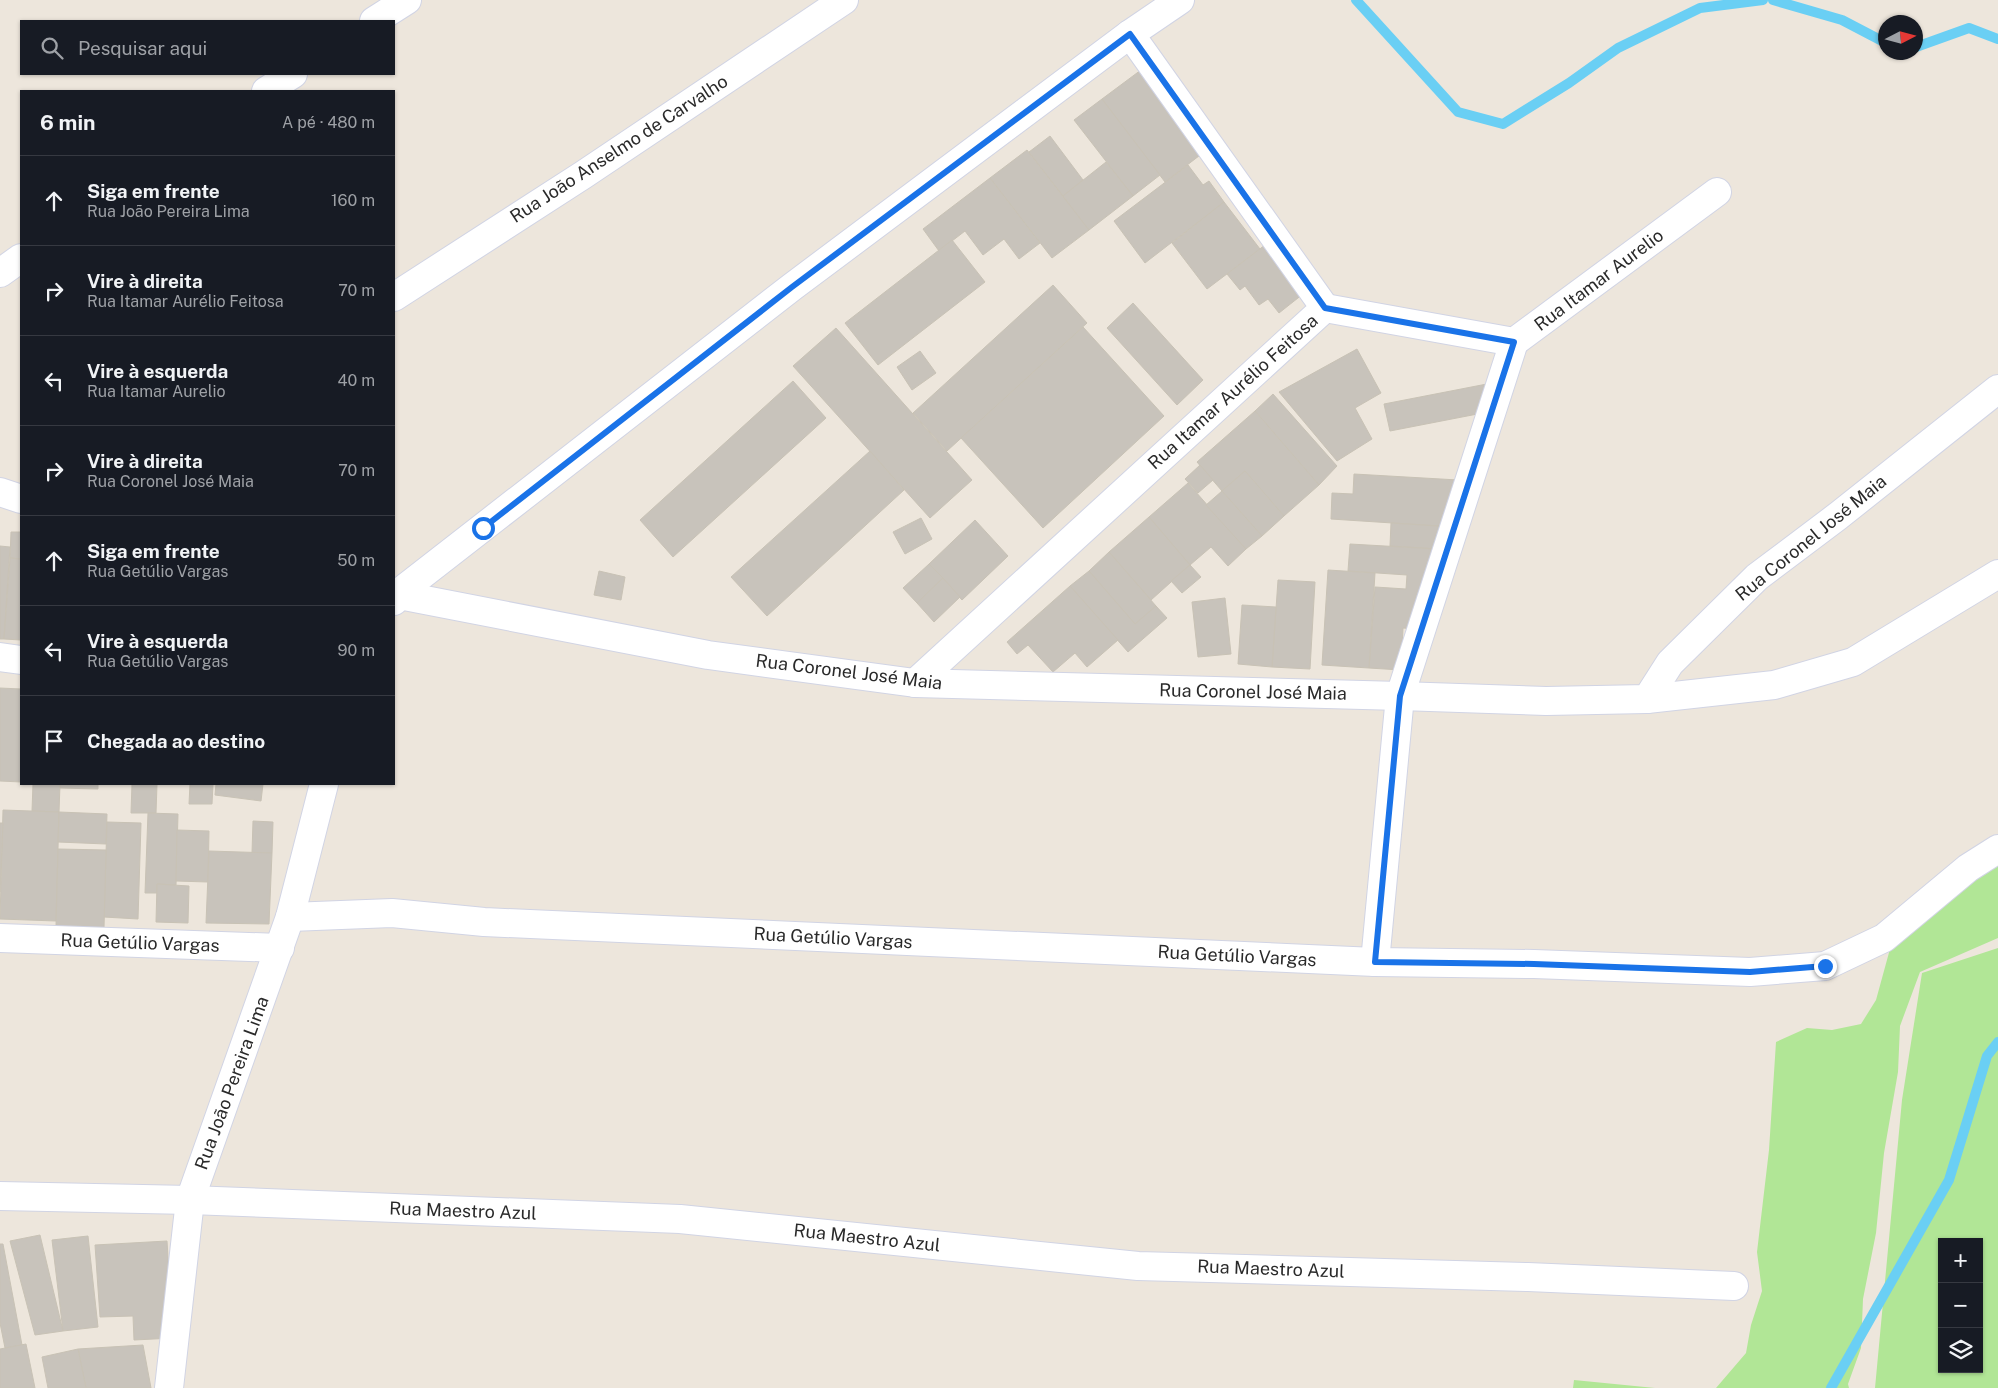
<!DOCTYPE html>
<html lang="pt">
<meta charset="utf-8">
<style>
body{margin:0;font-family:"Public Sans",sans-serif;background:#242831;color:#f1f3f6}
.controls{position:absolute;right:15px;bottom:15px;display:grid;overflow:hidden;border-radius:0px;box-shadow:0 1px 4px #0004}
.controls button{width:45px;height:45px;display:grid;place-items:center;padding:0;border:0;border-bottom:1px solid #363941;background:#171b24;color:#f1f3f6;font:25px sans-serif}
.compass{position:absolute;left:1878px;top:15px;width:45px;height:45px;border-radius:50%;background:#171b24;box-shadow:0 1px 4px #0004;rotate:84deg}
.stop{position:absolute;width:15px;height:15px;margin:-11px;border:4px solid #1a73e8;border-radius:50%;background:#fff}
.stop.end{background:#1a73e8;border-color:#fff;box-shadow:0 1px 5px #0008}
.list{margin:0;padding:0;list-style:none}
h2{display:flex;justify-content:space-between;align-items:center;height:65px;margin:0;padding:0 20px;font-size:21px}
h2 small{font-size:16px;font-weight:400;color:#9ea1a6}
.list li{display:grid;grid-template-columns:32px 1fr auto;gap:15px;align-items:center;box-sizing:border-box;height:90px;padding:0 20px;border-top:1px solid #363941}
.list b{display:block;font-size:19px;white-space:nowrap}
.list p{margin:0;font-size:16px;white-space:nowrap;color:#9ea1a6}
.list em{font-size:16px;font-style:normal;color:#9ea1a6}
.icon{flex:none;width:28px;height:28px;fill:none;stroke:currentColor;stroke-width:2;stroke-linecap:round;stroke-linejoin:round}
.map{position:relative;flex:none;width:1998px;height:1388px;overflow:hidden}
.search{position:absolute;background:#171b24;box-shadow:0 1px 4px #0004;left:20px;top:20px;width:375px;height:55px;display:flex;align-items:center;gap:12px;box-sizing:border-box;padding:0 18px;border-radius:0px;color:#9ea1a6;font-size:19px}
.panel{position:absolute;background:#171b24;box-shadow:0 1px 4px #0004;left:20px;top:90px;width:375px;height:695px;border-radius:0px}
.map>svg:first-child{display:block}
.green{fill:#b1e696;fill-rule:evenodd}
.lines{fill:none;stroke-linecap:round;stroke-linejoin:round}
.stream{stroke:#6acff4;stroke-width:10}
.building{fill:#c8c3bb;stroke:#c8c2b5}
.minor-casing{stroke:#d1d4e4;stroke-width:30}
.minor{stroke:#fff;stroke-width:28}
.route{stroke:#1a73e8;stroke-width:6}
.labels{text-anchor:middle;stroke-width:5;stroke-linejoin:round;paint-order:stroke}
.street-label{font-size:18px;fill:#2a2a2a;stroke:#fff}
</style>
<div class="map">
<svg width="1998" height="1388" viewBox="0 0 1998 1388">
<rect width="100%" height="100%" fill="#ede6dc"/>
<!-- green -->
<g class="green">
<polygon points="1998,855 1998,938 1920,972 1900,1026 1898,1072 1884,1153 1876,1233 1863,1299 1861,1348 1848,1384 1849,1388 1716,1388 1746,1353 1751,1325 1762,1291 1757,1252 1769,1150 1776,1042 1807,1028 1832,1030 1861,1024 1876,1000 1893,938"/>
<path d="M1998 948V1388H1875L1902 1100 1922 973ZM1942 1242H1979V1369H1942Z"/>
<polygon points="1574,1380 1655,1388 1573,1388"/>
</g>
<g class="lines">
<!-- stream -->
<g class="stream">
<polyline points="1356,0 1458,112 1503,124 1569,83 1618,48 1700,8 1763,0"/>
<polyline points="1773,0 1842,20 1886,43"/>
<polyline points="1916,47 1969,28 1998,39"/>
<polyline points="1831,1388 1949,1180 1987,1056 1998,1042"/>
</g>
</g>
<!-- building -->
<g class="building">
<polygon points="1145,67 1208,149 1165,182 1102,99"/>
<polygon points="1102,99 1160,175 1133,196 1074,120"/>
<polygon points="1050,136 1083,180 1063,196 1029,152"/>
<polygon points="1027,150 1089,230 1052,258 990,178"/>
<polygon points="1106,162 1133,196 1089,230 1063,196"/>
<polygon points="1188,165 1203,185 1209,181 1224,202 1145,263 1114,221"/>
<polygon points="990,178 1040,243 1019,259 1004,239 983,255 965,231 939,251 923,229"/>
<polygon points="1224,202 1260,249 1207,289 1172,243"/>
<polygon points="952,240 985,282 878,365 845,323"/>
<polygon points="1265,245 1303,294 1279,313 1268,299 1259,305 1245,286 1240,290 1227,274"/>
<polygon points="1053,285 1087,323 947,451 913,413"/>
<polygon points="1133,303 1203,380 1177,405 1107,328"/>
<polygon points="1083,327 1164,416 1043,528 961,438"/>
<polygon points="836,328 972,480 930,518 793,366"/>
<polygon points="1357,349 1381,393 1355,408 1372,439 1337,461 1279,392"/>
<polygon points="920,351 936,373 912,390 897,367"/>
<polygon points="793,381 826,418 673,557 640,520"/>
<polygon points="1492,383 1498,410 1390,431 1384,404"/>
<polygon points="1273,394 1337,466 1319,485 1255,411"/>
<polygon points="1255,411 1319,485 1284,516 1245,471 1222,491 1197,462"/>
<polygon points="870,451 904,490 767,616 731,577"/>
<polygon points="1200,465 1213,480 1198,493 1185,479"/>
<polygon points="1245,471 1284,516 1262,536 1222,491"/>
<polygon points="1354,474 1458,480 1454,527 1331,519 1332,493 1353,494"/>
<polygon points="1188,483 1246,549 1228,566 1211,547 1190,565 1149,517"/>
<polygon points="1222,491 1262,536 1246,549 1206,505"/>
<polygon points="1149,517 1190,565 1151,600 1109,552"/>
<polygon points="921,518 932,539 905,554 893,532"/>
<polygon points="975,520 1008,556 962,600 929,564"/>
<polygon points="1391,523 1454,527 1453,550 1390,546"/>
<polygon points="11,532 21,532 21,559 10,558"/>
<polygon points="1350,544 1437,549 1432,630 1403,628 1401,670 1369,668 1375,587 1406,589 1407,575 1348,571"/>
<polygon points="0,546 10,547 4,639 0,639"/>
<polygon points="1109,552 1156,606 1135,624 1089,571"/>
<polygon points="10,558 21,559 21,640 4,639"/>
<polygon points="929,564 943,578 917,603 903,588"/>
<polygon points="1190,565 1201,577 1182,593 1171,581"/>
<polygon points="1328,570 1375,573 1369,668 1322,665"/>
<polygon points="599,571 625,577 621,600 594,595"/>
<polygon points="1089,571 1135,624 1156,606 1167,618 1128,652 1070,586"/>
<polygon points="943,578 960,597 934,622 917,603"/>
<polygon points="1278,580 1315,582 1310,669 1272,667"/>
<polygon points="1070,586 1118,640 1087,667 1075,653 1053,672 1028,645 1017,654 1007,642"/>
<polygon points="1225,598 1231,654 1198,657 1192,602"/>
<polygon points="1242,605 1276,607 1272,667 1238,664"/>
<polygon points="0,688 21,689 21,782 0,781"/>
<polygon points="33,784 60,784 59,812 32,811"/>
<polygon points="60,784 98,784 98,789 60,788"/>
<polygon points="132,784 157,784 156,813 131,813"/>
<polygon points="190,784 213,784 212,804 189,804"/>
<polygon points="216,784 263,784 261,801 215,795"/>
<polygon points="3,810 59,812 56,921 0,919"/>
<polygon points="59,812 107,814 106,844 58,842"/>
<polygon points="148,813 178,814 176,885 157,884 157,893 145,893"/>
<polygon points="253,821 273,822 272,853 252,853"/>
<polygon points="107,822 141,823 138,919 104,917"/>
<polygon points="0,823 3,823 0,892"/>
<polygon points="177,830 209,831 208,882 176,881"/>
<polygon points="58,849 106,850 104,928 56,926"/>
<polygon points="209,851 272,853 269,924 206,923"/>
<polygon points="157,884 189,886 188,923 156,922"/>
<polygon points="40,1235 63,1331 35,1335 10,1241"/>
<polygon points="88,1236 98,1327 63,1331 52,1240"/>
<polygon points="167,1241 173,1338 134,1340 133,1316 100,1317 95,1245"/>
<polygon points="0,1244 3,1244 22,1345 5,1348 0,1323"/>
<polygon points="26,1344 35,1388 0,1388 0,1349"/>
<polygon points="143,1345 151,1388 86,1388 78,1349"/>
<polygon points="78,1349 86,1388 48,1388 42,1357"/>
</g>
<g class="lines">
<!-- minor casing -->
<g class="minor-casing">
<g id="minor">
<polyline points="374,21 407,0"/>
<polyline points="266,91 293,74"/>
<polyline points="0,273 21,258"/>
<polyline points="394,297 583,175 844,0"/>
<polyline points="1325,308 1514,342 1717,192"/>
<polyline points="0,492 21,499"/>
<polyline points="394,594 708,655 915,683 1400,696 1546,701 1647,699 1670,663 1757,577 1838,516 1998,389"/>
<polyline points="394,601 396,595 792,287 1130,34 1180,0"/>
<polyline points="0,657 21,660"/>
<polyline points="915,683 1325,308 1130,34"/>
<polyline points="1647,699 1774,685 1853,662 1998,574"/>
<polyline points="290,917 392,913 484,922 1375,962 1534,964 1750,972 1825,966 1884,938 1968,868 1998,849"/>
<polyline points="0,938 280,948"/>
<polyline points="1375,962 1400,696 1514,342"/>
<polyline points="0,1196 190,1200 680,1219 1138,1266 1528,1277 1734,1286"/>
<polyline points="169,1388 190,1200 290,917 324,784"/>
</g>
</g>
<!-- minor -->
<use href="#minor" class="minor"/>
</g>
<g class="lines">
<!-- route -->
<polyline class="route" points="483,528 792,287 1130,34 1325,308 1514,342 1400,696 1375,962 1534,964 1750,972 1825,966"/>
</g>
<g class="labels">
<!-- street labels -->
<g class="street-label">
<text transform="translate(619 149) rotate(-33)" y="6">Rua João Anselmo de Carvalho</text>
<text transform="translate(1599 280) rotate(-37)" y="6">Rua Itamar Aurelio</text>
<text transform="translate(1233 392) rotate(-42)" y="6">Rua Itamar Aurélio Feitosa</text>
<text transform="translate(1811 538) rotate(-39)" y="6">Rua Coronel José Maia</text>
<text transform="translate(849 672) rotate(7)" y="6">Rua Coronel José Maia</text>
<text transform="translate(1253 692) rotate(1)" y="6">Rua Coronel José Maia</text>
<text transform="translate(833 938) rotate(3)" y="6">Rua Getúlio Vargas</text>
<text transform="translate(140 943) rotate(2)" y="6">Rua Getúlio Vargas</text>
<text transform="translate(1237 956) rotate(3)" y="6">Rua Getúlio Vargas</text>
<text transform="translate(232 1083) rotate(-70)" y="6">Rua João Pereira Lima</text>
<text transform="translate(463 1211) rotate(2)" y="6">Rua Maestro Azul</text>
<text transform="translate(867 1238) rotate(6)" y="6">Rua Maestro Azul</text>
<text transform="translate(1271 1269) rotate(2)" y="6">Rua Maestro Azul</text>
</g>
</g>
</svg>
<div class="controls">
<button>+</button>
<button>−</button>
<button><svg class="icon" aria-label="layers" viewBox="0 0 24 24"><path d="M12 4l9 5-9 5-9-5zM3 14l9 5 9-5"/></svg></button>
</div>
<svg class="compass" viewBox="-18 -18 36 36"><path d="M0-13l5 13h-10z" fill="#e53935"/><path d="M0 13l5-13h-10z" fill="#9ea1a6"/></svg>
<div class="stop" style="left:483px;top:528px"></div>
<div class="stop end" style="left:1825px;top:966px"></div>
<div class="search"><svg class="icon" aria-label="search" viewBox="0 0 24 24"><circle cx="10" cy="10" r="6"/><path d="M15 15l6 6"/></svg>Pesquisar aqui</div>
<section class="panel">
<h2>6 min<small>A pé · 480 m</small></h2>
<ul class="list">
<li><svg class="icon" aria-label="ahead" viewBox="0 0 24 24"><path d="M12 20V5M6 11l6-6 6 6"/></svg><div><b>Siga em frente</b><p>Rua João Pereira Lima</p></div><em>160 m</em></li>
<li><svg class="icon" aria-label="right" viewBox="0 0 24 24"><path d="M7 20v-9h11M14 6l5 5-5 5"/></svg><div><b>Vire à direita</b><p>Rua Itamar Aurélio Feitosa</p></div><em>70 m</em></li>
<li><svg class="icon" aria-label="left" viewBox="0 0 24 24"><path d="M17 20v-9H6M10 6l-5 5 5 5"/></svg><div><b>Vire à esquerda</b><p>Rua Itamar Aurelio</p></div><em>40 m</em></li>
<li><svg class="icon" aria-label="right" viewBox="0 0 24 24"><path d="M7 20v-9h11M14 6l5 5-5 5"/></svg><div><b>Vire à direita</b><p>Rua Coronel José Maia</p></div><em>70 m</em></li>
<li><svg class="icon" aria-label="ahead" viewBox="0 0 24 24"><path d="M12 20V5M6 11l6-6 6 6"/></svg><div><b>Siga em frente</b><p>Rua Getúlio Vargas</p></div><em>50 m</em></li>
<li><svg class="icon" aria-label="left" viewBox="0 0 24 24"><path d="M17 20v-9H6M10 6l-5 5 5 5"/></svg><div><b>Vire à esquerda</b><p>Rua Getúlio Vargas</p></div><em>90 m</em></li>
<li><svg class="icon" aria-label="arrive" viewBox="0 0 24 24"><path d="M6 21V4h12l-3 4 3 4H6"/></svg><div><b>Chegada ao destino</b></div></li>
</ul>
</section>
</div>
